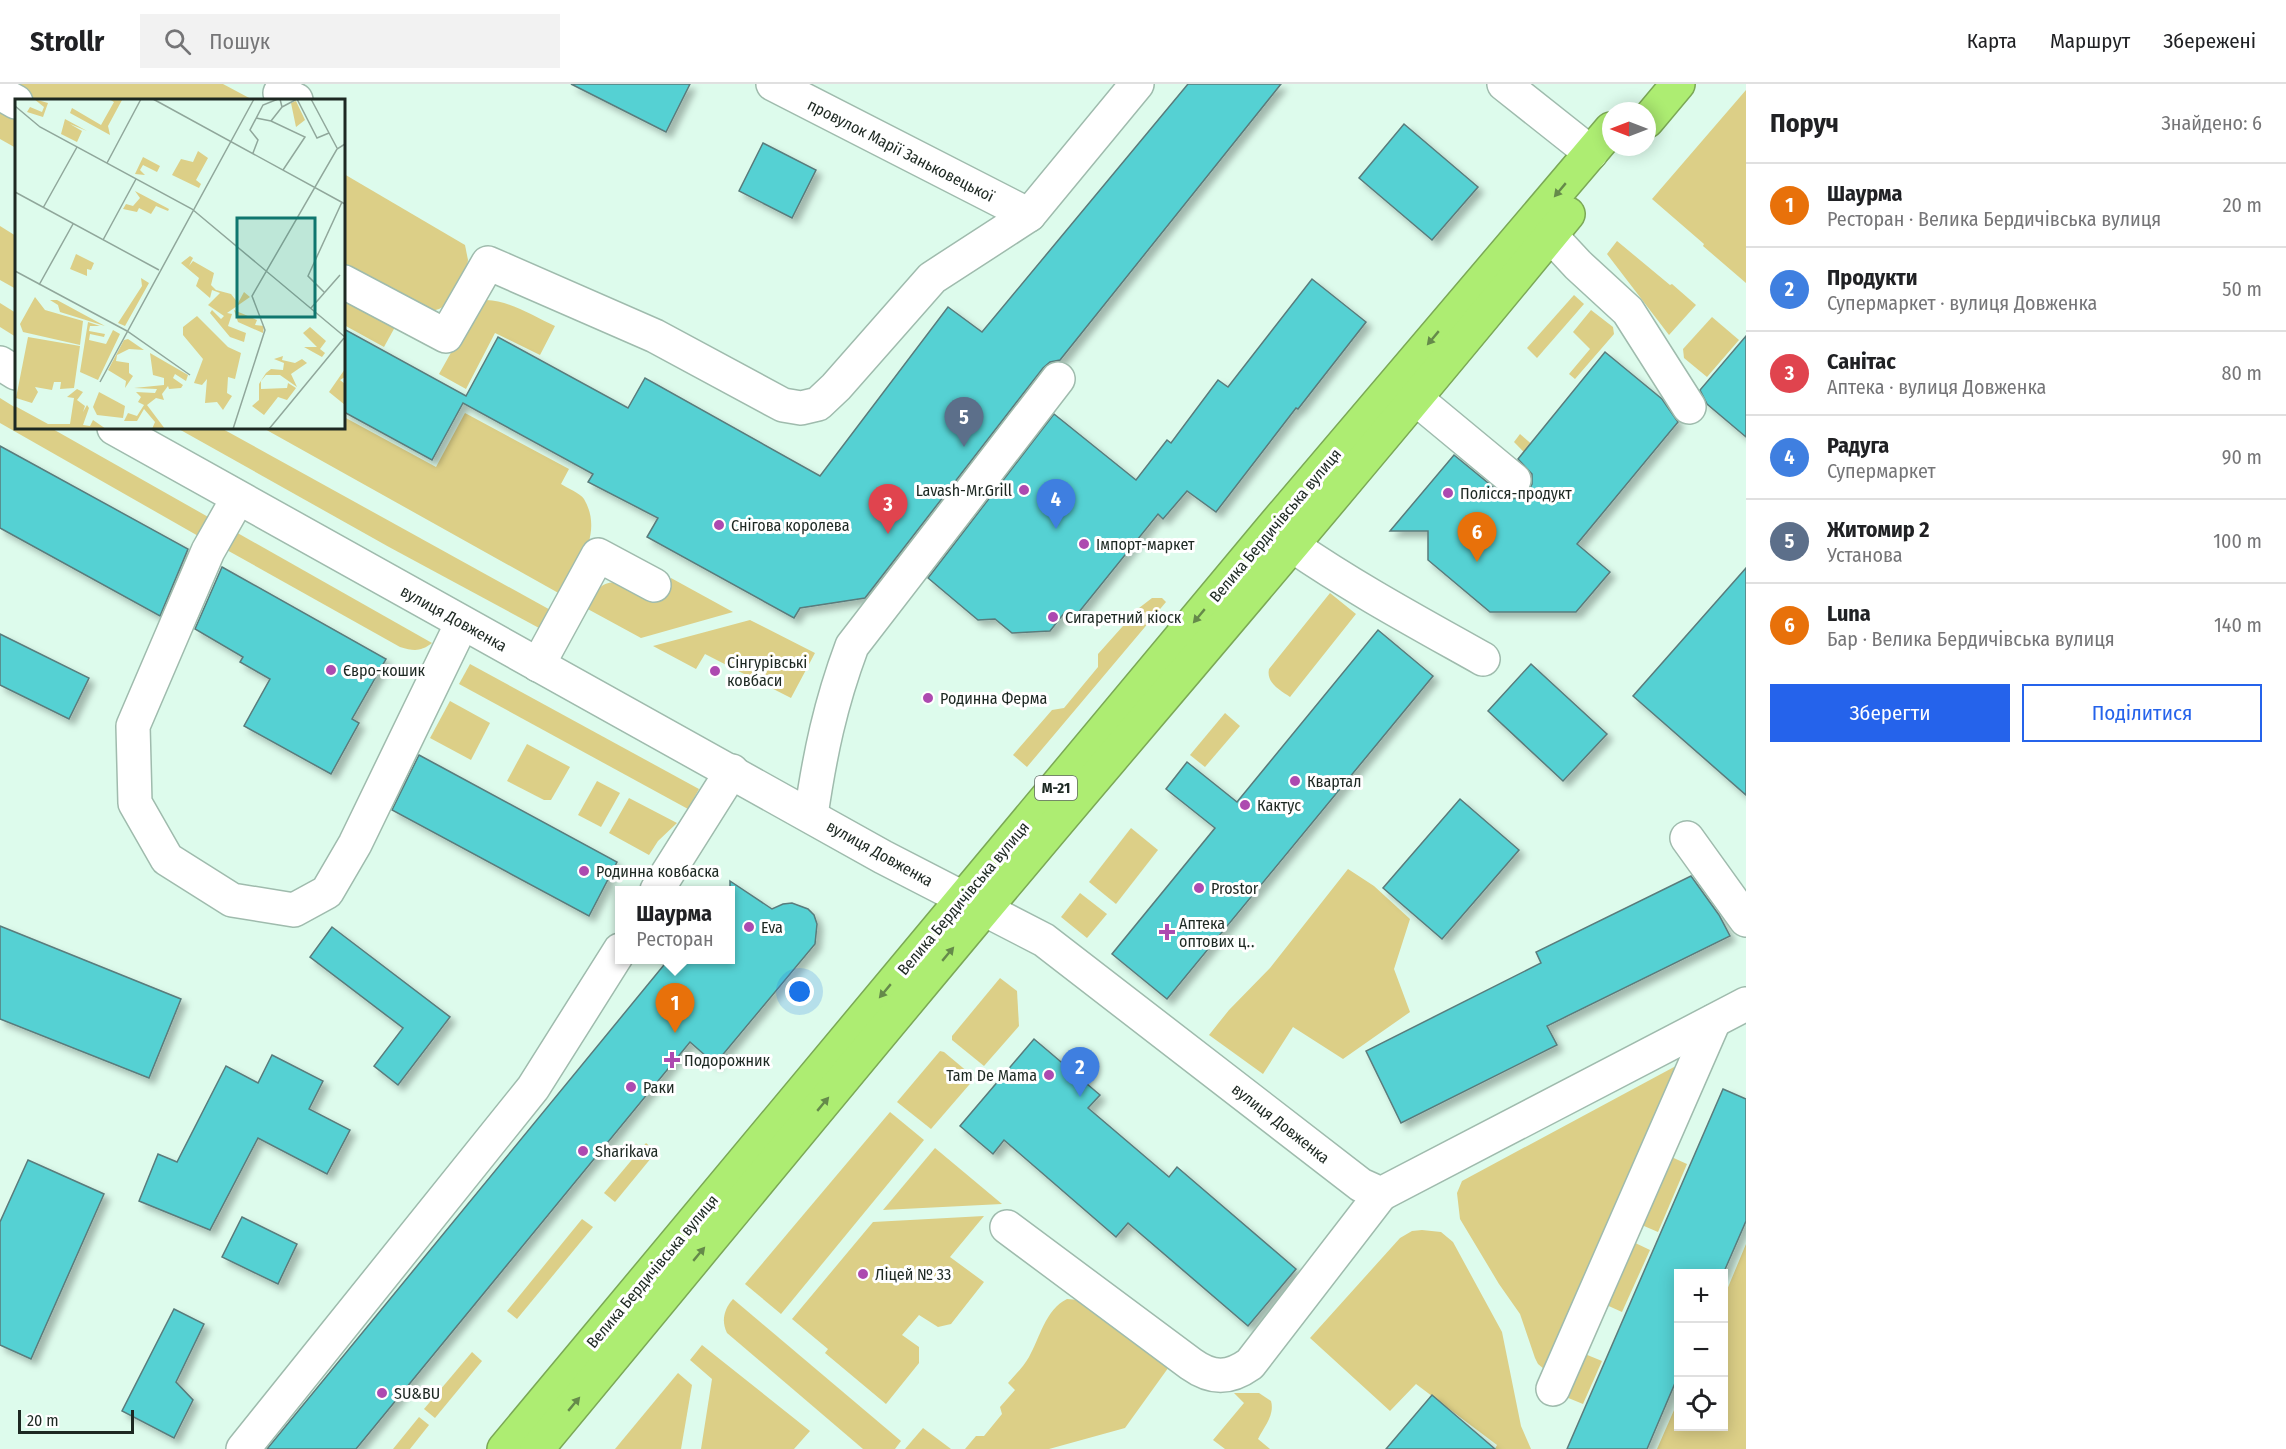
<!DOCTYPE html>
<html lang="uk">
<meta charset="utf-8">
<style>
body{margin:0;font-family:"Fira Sans Condensed",sans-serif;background:#f2f2f2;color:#202124}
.controls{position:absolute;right:18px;bottom:18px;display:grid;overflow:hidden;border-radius:0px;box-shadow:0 3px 15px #0003}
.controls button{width:54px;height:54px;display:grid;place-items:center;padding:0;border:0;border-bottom:2px solid #e0e0e0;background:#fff;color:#202124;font:30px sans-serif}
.compass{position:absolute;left:1602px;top:18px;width:54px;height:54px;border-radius:50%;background:#fff;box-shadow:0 3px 15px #0003;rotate:270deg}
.scale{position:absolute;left:18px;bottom:15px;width:116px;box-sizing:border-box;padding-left:6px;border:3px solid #1d2822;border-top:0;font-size:16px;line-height:21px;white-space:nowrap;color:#1d2822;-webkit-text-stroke:4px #fff;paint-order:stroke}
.you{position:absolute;left:800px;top:908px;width:21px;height:21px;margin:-15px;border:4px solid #fff;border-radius:50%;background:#1a73e8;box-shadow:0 0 0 9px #1a73e833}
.badge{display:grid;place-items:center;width:39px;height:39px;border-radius:50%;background:#2563eb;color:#fff;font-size:20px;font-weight:700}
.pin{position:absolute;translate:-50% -50px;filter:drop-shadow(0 2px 3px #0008)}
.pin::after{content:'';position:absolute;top:32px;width:21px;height:18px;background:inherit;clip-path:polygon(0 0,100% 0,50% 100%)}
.popup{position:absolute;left:615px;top:802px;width:120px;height:78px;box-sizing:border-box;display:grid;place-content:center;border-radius:0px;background:#fff;filter:drop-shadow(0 2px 4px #0005);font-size:20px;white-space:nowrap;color:#757577}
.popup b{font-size:22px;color:#202124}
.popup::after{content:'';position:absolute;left:50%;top:100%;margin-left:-12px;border:12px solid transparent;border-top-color:#fff}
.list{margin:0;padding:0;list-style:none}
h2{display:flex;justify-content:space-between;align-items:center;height:78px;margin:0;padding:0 24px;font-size:26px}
h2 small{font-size:20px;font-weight:400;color:#757577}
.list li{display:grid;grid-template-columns:39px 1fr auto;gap:18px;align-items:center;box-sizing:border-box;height:84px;padding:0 24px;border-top:2px solid #e0e0e0}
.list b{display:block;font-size:22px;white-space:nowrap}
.list p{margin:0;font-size:20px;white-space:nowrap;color:#757577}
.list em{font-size:20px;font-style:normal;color:#757577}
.actions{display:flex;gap:12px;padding:18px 24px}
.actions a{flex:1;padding:14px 0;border:2px solid #2563eb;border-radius:0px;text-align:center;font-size:21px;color:#2563eb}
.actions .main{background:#2563eb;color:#fff}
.icon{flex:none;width:33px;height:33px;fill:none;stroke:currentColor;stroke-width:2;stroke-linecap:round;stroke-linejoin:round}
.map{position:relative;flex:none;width:1746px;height:1365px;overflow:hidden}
header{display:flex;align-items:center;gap:36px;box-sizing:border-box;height:84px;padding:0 30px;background:#fff;border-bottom:2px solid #e0e0e0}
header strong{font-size:28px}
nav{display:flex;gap:33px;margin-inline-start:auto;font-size:21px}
.search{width:420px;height:54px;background:#f2f2f2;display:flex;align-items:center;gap:15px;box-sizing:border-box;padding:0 21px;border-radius:0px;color:#757577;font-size:22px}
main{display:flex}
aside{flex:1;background:#fff}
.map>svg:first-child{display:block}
.green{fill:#dccf87}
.building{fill:#54d1d3;stroke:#5a7b7b;stroke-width:1.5;filter:url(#shadow)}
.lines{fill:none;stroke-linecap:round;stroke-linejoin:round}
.minor-casing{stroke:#9fbbad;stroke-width:36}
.highway-casing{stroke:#7ba856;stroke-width:36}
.minor{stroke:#fff;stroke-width:33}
.highway{stroke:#aded72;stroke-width:33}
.oneway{fill:#658a4a}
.poi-dot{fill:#ad4ab0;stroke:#fff;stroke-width:2}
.labels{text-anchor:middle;stroke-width:6;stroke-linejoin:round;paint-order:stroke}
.shield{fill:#fff;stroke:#616864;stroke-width:1.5}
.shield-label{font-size:15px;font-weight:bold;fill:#1d2822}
.street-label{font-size:16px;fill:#1d2822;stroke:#fff}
.poi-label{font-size:16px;fill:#1d2822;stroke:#fff;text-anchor:start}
.inset-road{fill:none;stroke:#90a79b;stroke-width:1.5}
.view{fill:#0f766e;fill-opacity:0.15;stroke:#0f766e;stroke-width:3}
.inset-edge{fill:none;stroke:#1d2822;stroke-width:3}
</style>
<header>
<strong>Strollr</strong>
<div class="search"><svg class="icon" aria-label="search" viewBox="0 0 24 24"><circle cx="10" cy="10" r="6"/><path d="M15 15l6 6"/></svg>Пошук</div>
<nav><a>Карта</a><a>Маршрут</a><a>Збережені</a></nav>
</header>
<main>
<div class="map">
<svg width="1746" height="1365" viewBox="0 0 1746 1365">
<defs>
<filter id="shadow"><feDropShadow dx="5.5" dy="5.5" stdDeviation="3" flood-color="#0004"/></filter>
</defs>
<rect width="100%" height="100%" fill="#ddfbec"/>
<!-- green -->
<g class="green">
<polygon points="5,0 223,0 253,16 36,16"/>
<polygon points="1746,6 1746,199 1703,162 1704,160 1652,115"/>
<polygon points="0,26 16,35 16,64 0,55"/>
<polygon points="344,90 465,161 468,176 466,188 448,220 439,225 429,228 344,186"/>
<polygon points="0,142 16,152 16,205 0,196"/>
<polygon points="1617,157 1670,201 1672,200 1696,221 1669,251 1607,170"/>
<polygon points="1574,211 1584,220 1537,274 1527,264"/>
<polygon points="344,215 395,243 384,263 344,241"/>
<path d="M486 216C511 217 533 232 555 242L540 271 495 249 466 305 439 290 476 224Z"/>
<polygon points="0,219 16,229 16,253 0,243"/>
<polygon points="1591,226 1613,243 1614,250 1575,295 1569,290 1590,265 1573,248"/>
<polygon points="1712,233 1739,256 1707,293 1684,274 1683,265"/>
<polygon points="0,314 16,324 16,344 51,344 210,434 200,453 0,339"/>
<path d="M465 329 569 385 561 400C567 404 580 409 584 415 604 449 578 483 562 511L263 344H344V333L436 383Z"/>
<polygon points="177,344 221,344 554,528 539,544 389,463"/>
<polygon points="1520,350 1571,394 1562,407 1514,358"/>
<path d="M234 447 432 559C420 568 414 567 400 563L225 465Z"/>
<path d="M671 494 733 528 641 554 584 523C608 483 622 500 656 518Z"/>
<path d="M1330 509 1356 530 1290 613C1280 606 1266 599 1269 585Z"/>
<polygon points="1152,514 1162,514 1166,518 1027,683 1013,671 1052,626 1064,624 1098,583 1098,570 1139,524"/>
<polygon points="750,536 815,569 791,614 705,570 696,585 653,562"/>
<polygon points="470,580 699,705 688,725 459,600"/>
<polygon points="450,617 490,639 471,676 430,654"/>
<polygon points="1225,629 1240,642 1205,683 1190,671"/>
<polygon points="527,660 570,683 551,716 544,716 507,697"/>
<polygon points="597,697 620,709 601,743 578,731"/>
<polygon points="629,714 677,739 658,757 649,771 609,749"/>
<polygon points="1131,744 1158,766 1116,820 1089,798"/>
<polygon points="1348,785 1374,802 1410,835 1394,885 1410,928 1343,975 1293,943 1263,990 1209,951 1229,926 1270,884"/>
<polygon points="1080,809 1107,830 1087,854 1061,833"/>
<polygon points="1000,894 1017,907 1019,942 984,982 952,956 952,952"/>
<polygon points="940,967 944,968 975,994 931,1045 897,1018"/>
<polygon points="1674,983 1679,985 1544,1285 1538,1280 1535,1274 1520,1230 1499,1200 1460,1135 1457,1109 1462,1097"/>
<polygon points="890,1028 924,1056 781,1230 745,1200"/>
<polygon points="646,1059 656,1068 615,1118 604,1109"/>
<polygon points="935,1064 1002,1120 883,1126"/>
<polygon points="1667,1071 1687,1080 1658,1148 1637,1139"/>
<polygon points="984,1132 950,1173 984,1198 951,1240 938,1243 919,1231 902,1251 919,1263 919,1279 886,1320 825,1269 828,1265 792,1235 873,1138"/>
<polygon points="582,1135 593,1143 517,1235 507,1227"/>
<polygon points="1422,1146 1441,1148 1453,1158 1502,1248 1521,1342 1531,1365 1495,1365 1497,1361 1416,1300 1390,1327 1310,1254 1400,1154 1412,1147"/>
<polygon points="1629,1156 1650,1166 1622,1228 1602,1219"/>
<polygon points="1746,1160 1746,1365 1657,1365 1678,1317 1678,1342 1724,1342 1724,1213"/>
<path d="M733 1215 901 1357 895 1365H863L727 1249C721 1237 724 1225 733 1215Z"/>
<path d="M1067 1215C1100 1215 1145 1259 1171 1280L1125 1344 1049 1365H965L976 1352H984L1002 1330 1000 1323 1015 1306 1008 1299C1015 1291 1024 1282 1029 1273 1040 1254 1045 1226 1067 1215Z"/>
<polygon points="702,1261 810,1347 794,1365 701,1365 712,1295 690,1276"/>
<polygon points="472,1268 482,1277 435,1334 424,1325"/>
<polygon points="1580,1268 1602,1277 1583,1320 1561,1311"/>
<polygon points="678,1289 692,1301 681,1365 615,1365"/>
<path d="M1234 1309H1259L1271 1317C1275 1331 1264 1343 1258 1355L1270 1365H1225L1213 1356 1244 1319Z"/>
<polygon points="419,1333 429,1341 410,1365 393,1365"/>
<polygon points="923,1344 951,1365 905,1365"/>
</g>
<!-- building -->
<g class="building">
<polygon points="571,0 690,0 666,48"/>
<polygon points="1188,0 1281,0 1060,276 1050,278 1043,284 865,514 800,524 794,534 647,453 658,434 588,398 593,390 463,319 432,376 344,328 344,245 466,312 498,253 628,324 645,294 820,392 948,223 982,248"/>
<polygon points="1404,40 1478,103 1432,156 1359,94"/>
<polygon points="763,59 816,86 792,134 739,107"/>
<polygon points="1312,195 1366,238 1298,325 1296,324 1216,428 1187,407 1163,435 1158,430 1079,528 1065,528 1050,547 1012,549 995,535 978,536 928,494 1054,330 1136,396 1167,356 1171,359 1218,296 1228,303"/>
<polygon points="1746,252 1746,353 1707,320 1700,306"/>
<polygon points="1605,268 1662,315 1678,338 1577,460 1610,488 1576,528 1490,528 1428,476 1428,447 1390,447 1454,371 1503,411 1511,415 1520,414 1528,408 1532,400 1532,390 1518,375"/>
<polygon points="0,362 188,465 160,532 0,444"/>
<polygon points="222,483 386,575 352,635 359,639 331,690 244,642 270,595 240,578 243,573 195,545"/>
<polygon points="1746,484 1746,711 1633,612"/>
<polygon points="1378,546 1433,592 1167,915 1112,870 1215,744 1166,705 1187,678 1237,718"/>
<polygon points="0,550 89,594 69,635 0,601"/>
<polygon points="1531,580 1607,650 1563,697 1488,627"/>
<polygon points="419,671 617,778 589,832 392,726"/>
<polygon points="1460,715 1519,766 1442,855 1383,804"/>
<polygon points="1691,792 1719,831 1730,852 1547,942 1557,961 1401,1039 1366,967 1541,879 1536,868"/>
<polygon points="730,797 772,825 783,820 792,819 808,825 814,831 817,840 815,860 715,980 690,958 356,1365 267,1365 668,876 730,876"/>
<polygon points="0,842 181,915 149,994 0,935"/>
<polygon points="332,843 450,933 398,1001 374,982 403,944 310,873"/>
<polygon points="1034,955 1100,1011 1088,1024 1169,1093 1177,1083 1296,1185 1248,1242 1128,1139 1116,1153 1004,1056 993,1070 960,1042"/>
<polygon points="272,971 323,997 309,1025 350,1046 327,1090 258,1054 210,1146 139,1117 158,1070 177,1078 226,982 258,999"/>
<polygon points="1723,1005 1746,1015 1746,1137 1723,1190 1678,1190 1678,1292 1647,1365 1567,1365"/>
<polygon points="28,1076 104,1110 31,1275 0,1261 0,1138"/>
<polygon points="242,1133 297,1160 278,1200 222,1173"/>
<polygon points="174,1225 204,1240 176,1298 193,1316 174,1354 122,1327"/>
<polygon points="1432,1311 1495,1365 1386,1365"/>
</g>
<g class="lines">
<!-- minor casing -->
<g class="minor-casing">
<g id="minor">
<polyline points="773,0 1029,131"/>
<polyline points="1504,0 1591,69"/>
<polyline points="0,9 16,18"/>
<polyline points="280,9 296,16"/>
<polyline points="1551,152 1578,181 1628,227 1689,323"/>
<polyline points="344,198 446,252 488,179 655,252 783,321 801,324 818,320 836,303 932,194 1029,131 1137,0"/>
<polyline points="0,279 16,289"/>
<polyline points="1415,314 1514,396"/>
<polyline points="114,344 883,773 1044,856 1361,1101 1381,1110 1746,920"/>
<polyline points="238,414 208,467 133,642 135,719 167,775 232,816 294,826 327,808 355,760 462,539"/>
<path d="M1293 462C1354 504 1419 539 1483 575"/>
<polyline points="538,581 598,471 654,501"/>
<path d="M811 731C820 670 830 621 852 562L1058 295"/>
<polyline points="1687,754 1746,836"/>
<polyline points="657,806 732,687"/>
<path d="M1007 1143 1191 1280C1212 1295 1229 1295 1250 1280L1381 1110"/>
<polyline points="1553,1305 1714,937"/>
<polyline points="243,1365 533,1004 620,866"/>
</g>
</g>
<!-- highway casing -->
<g class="highway-casing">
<g id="highway">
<polyline points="1647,37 1678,0"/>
<polyline points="504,1365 1271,445 1611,45"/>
<path d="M537 1365C728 1135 917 903 1111 675 1265 494 1418 313 1568 130"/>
</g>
</g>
<!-- minor -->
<use href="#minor" class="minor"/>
<!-- highway -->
<use href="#highway" class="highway"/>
</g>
<!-- one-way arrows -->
<defs><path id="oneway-solid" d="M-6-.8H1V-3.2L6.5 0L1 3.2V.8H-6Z" transform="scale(1.5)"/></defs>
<g class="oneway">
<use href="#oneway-solid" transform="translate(1560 106) rotate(130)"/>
<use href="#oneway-solid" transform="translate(1433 254) rotate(130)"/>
<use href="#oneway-solid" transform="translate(1199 532) rotate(130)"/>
<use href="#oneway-solid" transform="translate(948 870) rotate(-50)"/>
<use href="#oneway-solid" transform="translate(885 907) rotate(130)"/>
<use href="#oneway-solid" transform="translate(823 1020) rotate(-50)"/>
<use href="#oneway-solid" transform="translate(699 1170) rotate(-50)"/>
<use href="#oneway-solid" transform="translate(574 1320) rotate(-50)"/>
</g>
<!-- markers -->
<g class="poi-dot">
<circle cx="1024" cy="406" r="6"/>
<circle cx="1448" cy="409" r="6"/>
<circle cx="719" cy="441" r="6"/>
<circle cx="1084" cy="460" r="6"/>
<circle cx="1053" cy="533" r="6"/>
<circle cx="331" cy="586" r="6"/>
<circle cx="715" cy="587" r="6"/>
<circle cx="928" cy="614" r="6"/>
<circle cx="1295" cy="697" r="6"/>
<circle cx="1245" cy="721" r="6"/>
<circle cx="584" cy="787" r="6"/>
<circle cx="1199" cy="804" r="6"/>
<circle cx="749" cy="843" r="6"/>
<path d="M1164 839h6v6h6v6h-6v6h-6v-6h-6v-6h6z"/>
<path d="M669 967h6v6h6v6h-6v6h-6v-6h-6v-6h6z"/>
<circle cx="1049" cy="991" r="6"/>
<circle cx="631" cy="1003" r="6"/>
<circle cx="583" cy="1067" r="6"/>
<circle cx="863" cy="1190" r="6"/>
<circle cx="382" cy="1309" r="6"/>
</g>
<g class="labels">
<!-- shield labels -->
<rect class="shield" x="1035" y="692" width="42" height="24" rx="4.5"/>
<g class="shield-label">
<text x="1056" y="709">М-21</text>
</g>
<!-- street labels -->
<g class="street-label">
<text transform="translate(901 66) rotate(27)" y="6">провулок Марії Заньковецької</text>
<text transform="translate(1275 441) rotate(-50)" y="6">Велика Бердичівська вулиця</text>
<text transform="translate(454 534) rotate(29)" y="6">вулиця Довженка</text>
<text transform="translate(880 769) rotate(29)" y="6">вулиця Довженка</text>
<text transform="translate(963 814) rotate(-50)" y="6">Велика Бердичівська вулиця</text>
<text transform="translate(1281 1039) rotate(38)" y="6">вулиця Довженка</text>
<text transform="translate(652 1187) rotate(-50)" y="6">Велика Бердичівська вулиця</text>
</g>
<!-- poi labels -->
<g class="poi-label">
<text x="1012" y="412" text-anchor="end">Lavash-Mr.Grill</text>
<text x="1460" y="415">Полісся-продукт</text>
<text x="731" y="447">Снігова королева</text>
<text x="1096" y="466">Імпорт-маркет</text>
<text x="1065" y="539">Сигаретний кіоск</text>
<text x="727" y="584">Сінгурівські<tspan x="727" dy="18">ковбаси</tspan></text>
<text x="343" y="592">Євро-кошик</text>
<text x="940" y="620">Родинна Ферма</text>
<text x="1307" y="703">Квартал</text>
<text x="1257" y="727">Кактус</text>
<text x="596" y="793">Родинна ковбаска</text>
<text x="1211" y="810">Prostor</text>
<text x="1179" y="845">Аптека<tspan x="1179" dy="18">оптових ц‥</tspan></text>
<text x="761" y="849">Eva</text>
<text x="684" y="982">Подорожник</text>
<text x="1037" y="997" text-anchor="end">Tam De Mama</text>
<text x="643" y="1009">Раки</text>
<text x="595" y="1073">Sharikava</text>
<text x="875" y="1196">Ліцей № 33</text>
<text x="394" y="1315">SU&amp;BU</text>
</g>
</g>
<!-- overview -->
<g transform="translate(15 15)">
<rect width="330" height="330" fill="#ddfbec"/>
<path d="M19 0 33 4 28 18 12 13 15 8 27 13 29 8ZM94 0 107 1 93 27 95 36 55 14 57 9 86 26 99 3ZM281 2 290 21 281 28 276 4ZM50 20 72 32 55 25 67 32 62 43 46 35ZM183 52 193 59 181 81 186 85 184 89 157 76 166 60 178 63ZM128 58 145 67 142 73 128 66 125 71 130 76 120 75ZM120 92 154 110 153 112 141 107 136 115 124 109 122 113 108 110 111 105 118 107 125 99ZM61 155 79 164 76 171 72 170V177L55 170ZM175 157 178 159 174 167 178 162 199 174 196 186 201 191 216 195 223 204 229 193 235 198 212 214 217 215 213 227 231 234 229 243 215 238 195 214 197 211 206 220 209 217 193 206 205 194 197 191 195 199 181 187 184 179 166 164ZM126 179 134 184 110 227 103 224 127 187ZM20 198 30 211 68 222 65 246 8 233 5 225ZM35 201H42L90 227 45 213 43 206ZM219 211 242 221 240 226 249 227 248 234 223 223ZM182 217 213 248 226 254 220 280 213 278 212 294 217 297 208 311 202 303 190 304 192 280 187 286 179 284 188 260 168 236V228ZM73 223 85 227H75L74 232 90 235 89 238 75 235 74 241 91 245 98 231 105 235 83 281 65 273ZM295 228 311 242 305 250 310 254 307 258 289 248H302L288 234ZM13 238 65 247 59 289 45 290 46 283H39L37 291 20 288 23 293 17 304 1 299ZM113 240 129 251 114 250 102 256 101 262 114 264V274L118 277 110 289 111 282 93 271 109 241ZM135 254 173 276 171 282 160 275 158 279 168 286 166 289 154 290 153 287 147 295 149 301 141 299 132 306 150 330H137L140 323 129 310 122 322H109L113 314 122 317 129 306 123 303 126 298 121 293 140 294 142 290 119 289 149 286V279L138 276ZM268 257 267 261 280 264 287 260 292 264 276 275 282 288 265 276H251L246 282V290L272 289 273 284 281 289 272 301 263 298 249 316 237 307 244 301V285L251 274 256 270 268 271 269 264 259 260ZM330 270V278L325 281 330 285V306L314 293ZM62 290 68 293 62 301 70 307 68 313 72 306 74 309 68 326 75 327 78 321 91 330H0V307L33 325H55L59 299 52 298ZM84 293 110 307 108 319 82 316 78 308Z" fill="#dccf87"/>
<path class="inset-road" d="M138 0 330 105M296 0 322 49M0 7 25 28 177 110 330 238M267 8 282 0 302 39 314 34M241 19 256 22 290 38 268 71M256 22 267 8 265 0M238 54 243 41 235 31 248 6 263 0M92 64 126 0M0 93 144 171M28 109 62 48M88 141 121 80M0 172 112 232 175 276M24 186 58 125M309 193 293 177 327 103M296 209 325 176M85 283 239 0M218 330 250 231 237 197 322 50 330 45M254 330 329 239"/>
<path class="view" d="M222 119H300V218H222Z"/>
<rect width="330" height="330" class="inset-edge"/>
</g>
</svg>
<div class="controls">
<button>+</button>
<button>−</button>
<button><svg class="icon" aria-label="locate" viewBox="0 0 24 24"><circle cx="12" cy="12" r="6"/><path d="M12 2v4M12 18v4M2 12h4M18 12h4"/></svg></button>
</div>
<svg class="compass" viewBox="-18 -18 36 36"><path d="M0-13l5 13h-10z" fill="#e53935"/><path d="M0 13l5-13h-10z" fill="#757577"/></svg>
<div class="scale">20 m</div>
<div class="you"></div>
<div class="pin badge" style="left:675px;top:949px;background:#e8710a">1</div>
<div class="popup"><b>Шаурма</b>Ресторан</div>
<div class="pin badge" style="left:1080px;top:1013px;background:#3f7fe0">2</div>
<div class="pin badge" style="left:888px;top:450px;background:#e0444e">3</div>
<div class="pin badge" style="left:1056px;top:445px;background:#3f7fe0">4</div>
<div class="pin badge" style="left:964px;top:363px;background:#5c6f8a">5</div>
<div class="pin badge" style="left:1477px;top:478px;background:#e8710a">6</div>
</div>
<aside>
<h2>Поруч<small>Знайдено: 6</small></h2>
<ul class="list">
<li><span class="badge" style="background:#e8710a">1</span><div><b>Шаурма</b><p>Ресторан · Велика Бердичівська вулиця</p></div><em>20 m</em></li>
<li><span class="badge" style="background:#3f7fe0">2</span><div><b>Продукти</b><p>Супермаркет · вулиця Довженка</p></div><em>50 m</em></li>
<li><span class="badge" style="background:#e0444e">3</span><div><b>Санітас</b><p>Аптека · вулиця Довженка</p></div><em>80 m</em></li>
<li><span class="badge" style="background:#3f7fe0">4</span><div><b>Радуга</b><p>Супермаркет</p></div><em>90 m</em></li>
<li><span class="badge" style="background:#5c6f8a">5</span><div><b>Житомир 2</b><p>Установа</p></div><em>100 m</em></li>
<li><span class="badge" style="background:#e8710a">6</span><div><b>Luna</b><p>Бар · Велика Бердичівська вулиця</p></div><em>140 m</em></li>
</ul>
<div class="actions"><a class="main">Зберегти</a><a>Поділитися</a></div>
</aside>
</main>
